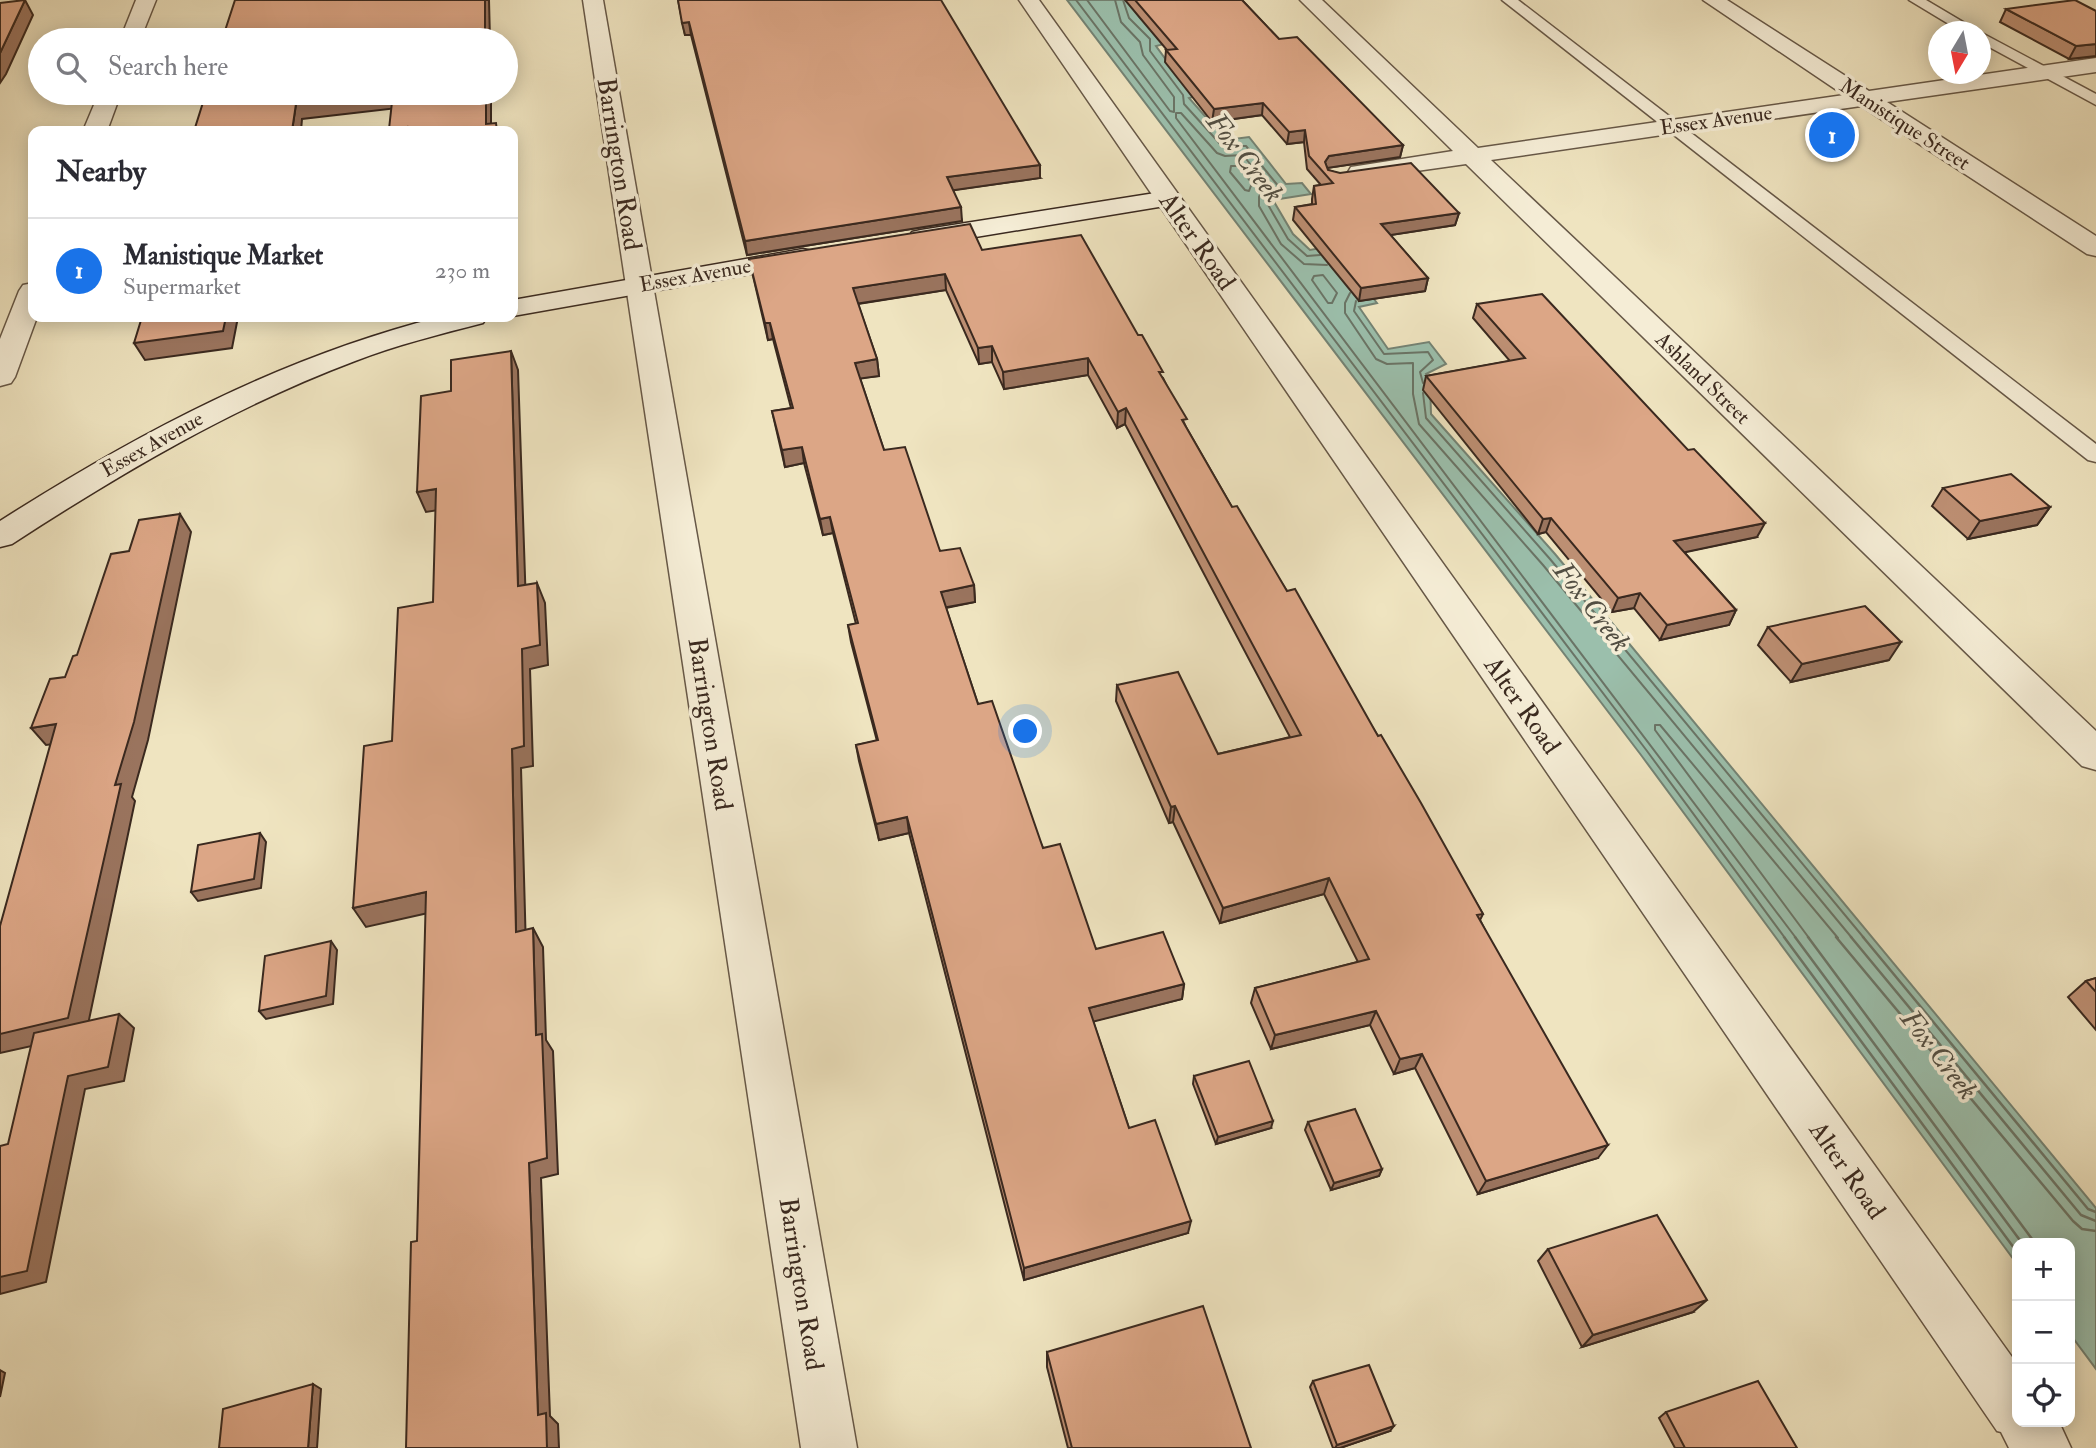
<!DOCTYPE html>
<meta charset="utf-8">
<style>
body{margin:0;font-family:"IM FELL Double Pica",serif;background:#f7f7f7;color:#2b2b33}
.controls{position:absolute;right:21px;bottom:21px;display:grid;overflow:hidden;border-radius:14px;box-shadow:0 4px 18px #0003}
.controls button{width:63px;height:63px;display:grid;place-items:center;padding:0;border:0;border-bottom:2px solid #e1e1e2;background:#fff;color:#2b2b33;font:35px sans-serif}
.compass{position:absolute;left:1928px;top:21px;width:63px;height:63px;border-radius:50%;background:#fff;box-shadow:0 4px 18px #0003;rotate:190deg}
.you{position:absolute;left:1026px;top:732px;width:24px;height:24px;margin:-18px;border:5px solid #fff;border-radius:50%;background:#1a73e8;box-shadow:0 0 0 10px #1a73e833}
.badge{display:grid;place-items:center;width:46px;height:46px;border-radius:50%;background:#1a73e8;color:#fff;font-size:23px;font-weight:700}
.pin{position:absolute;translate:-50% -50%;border:4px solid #fff;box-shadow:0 2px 7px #0006}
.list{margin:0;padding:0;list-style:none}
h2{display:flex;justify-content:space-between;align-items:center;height:91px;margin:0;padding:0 28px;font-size:30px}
h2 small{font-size:23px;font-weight:400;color:#7c7c81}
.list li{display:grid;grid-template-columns:46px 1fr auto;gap:21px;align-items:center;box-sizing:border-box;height:105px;padding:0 28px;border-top:2px solid #e1e1e2}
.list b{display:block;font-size:26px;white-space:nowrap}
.list p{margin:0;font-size:23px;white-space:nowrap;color:#7c7c81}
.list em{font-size:23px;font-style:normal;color:#7c7c81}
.icon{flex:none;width:38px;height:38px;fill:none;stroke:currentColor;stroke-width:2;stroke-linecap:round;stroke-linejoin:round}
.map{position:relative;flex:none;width:2096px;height:1448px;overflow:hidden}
.search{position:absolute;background:#fff;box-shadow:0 4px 18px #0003;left:28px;top:28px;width:490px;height:77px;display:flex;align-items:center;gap:18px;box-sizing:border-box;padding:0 24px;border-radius:38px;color:#7c7c81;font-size:26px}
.panel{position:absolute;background:#fff;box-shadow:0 4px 18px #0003;left:28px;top:126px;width:490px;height:196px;border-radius:14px}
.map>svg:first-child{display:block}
.water{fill:#9bbfac;stroke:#748374;stroke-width:2}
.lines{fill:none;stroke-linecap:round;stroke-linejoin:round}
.shore-far1{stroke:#6a7466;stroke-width:2}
.shore{stroke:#6a7466;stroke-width:2.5}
.lane-casing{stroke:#675847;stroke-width:3}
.street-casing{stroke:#675847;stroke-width:3}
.secondary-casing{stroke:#3a291f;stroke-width:3}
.lane{fill:#f5edd6;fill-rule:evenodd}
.street{fill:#f5edd6;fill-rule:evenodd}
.secondary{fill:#f5edd6;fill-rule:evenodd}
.wall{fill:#bd8f73;stroke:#3a291f;stroke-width:2}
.shaded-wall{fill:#9a745e;stroke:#3a291f;stroke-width:2}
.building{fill:#dca686;stroke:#3a291f;stroke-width:2}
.labels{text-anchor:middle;stroke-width:7;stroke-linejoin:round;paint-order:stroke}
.far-street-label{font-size:21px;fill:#3a291f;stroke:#f5edd6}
.street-label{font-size:26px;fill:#3a291f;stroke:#f5edd6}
.water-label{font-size:28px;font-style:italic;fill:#524e42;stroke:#f5edd6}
</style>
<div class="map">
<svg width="2096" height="1448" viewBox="0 0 2096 1448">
<rect width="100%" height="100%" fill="#efe4c0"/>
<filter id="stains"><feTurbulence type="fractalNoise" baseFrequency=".00286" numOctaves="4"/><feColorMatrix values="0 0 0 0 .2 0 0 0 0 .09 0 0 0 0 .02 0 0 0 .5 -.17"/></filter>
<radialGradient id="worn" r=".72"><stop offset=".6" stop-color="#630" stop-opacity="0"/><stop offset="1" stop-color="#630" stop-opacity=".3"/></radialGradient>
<!-- water -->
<path class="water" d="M1067 0H1130C1137 21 1153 31 1172 42L1156 46 1193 97 1189 98 1226 140 1249 137 1286 184 1302 183 1311 194 1273 200 1293 234 1310 250 1332 246 1377 303 1359 307 1388 349 1429 342 1446 364 1426 374 1430 382 1431 414 1555 554 2096 1208V1369L2070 1334V1243H2017V1264L1641 755Z"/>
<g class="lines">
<!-- shore-far1 -->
<g class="shore-far1">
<polyline points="1076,0 1647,751 1785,938"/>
<polyline points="1087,0 1170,111 1174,112 1174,97 1143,55 1140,42 1121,22 1115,0"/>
<polyline points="1123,0 1129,18 1150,39 1150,51 1183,95 1184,104 1222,146 1246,146 1279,187 1279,191 1269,196 1267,203 1288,239 1307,256 1320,255"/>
<polygon points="1231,166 1238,166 1252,183 1249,191 1245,190 1230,172"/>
<polyline points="1327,265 1304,264 1281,244 1259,206 1259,197 1265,183 1243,155 1225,156 1217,153 1181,113 1176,113 1176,118 1796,938"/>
<polygon points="1323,275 1337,293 1332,303 1328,303 1312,280 1314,276"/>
<polyline points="1350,293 1345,303 1345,313 1376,359 1387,364 1413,363 1413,394 1419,424 1543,565 1852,938"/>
<polyline points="1356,301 1354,311 1384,354 1428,352 1433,360 1420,372 1423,383"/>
<polyline points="1423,393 1426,418 1550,559 1864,938"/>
<polyline points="1809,938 1655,730 1655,725 1660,725 1838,938"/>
</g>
<!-- shore -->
<g class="shore">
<polyline points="1784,937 2017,1252"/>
<polyline points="1795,937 2022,1243"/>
<polyline points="1808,937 2035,1243"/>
<polyline points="1836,937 2073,1221 2082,1229 2096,1231"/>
<polyline points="1851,937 2081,1215 2096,1221"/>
<polyline points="1863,937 2088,1209 2096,1212"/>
</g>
<!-- lane casing -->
<g class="lane-casing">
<g id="lane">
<polygon points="1502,0 1518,0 2096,444 2096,462 2088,460"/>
<polygon points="1909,0 1926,0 1980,32 1962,32"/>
<polygon points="1980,32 2096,94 2096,105 1980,42"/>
</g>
</g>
<!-- street casing -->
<g class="street-casing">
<g id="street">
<polygon points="136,0 156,0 140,40 120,40"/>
<polygon points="583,0 603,0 857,1448 801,1448"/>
<polygon points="1019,0 1039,0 2017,1364 2017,1422 2059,1422 2071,1448 2009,1448 2001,1432 1997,1431"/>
<polygon points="1300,0 1322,0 1478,148 1844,95 1703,0 1727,0 1869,91 2096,58 2096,72 1887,102 2096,236 2096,256 2087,254 1861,106 1491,160 2096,731 2096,770 2082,766 1466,164 1360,179 1351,177 1348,172 1351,167 1453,151"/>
<polygon points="99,93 121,93 107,131 83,131"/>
<polygon points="33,283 33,317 37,317 15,377 11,383 0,386 0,339 19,291 23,285"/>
</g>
</g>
<!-- secondary casing -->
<g class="secondary-casing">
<g id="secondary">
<polygon points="1168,191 1177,194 1181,199 1177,204 921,246 912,244 908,238 912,232 921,230"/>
<polygon points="803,249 812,251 816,257 812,263 513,316 513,300"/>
<path d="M440 317H487L483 323C440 334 397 345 355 361 233 407 121 473 12 544L0 547V521C138 433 281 357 440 317Z"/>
</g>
</g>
<!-- lane -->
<use href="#lane" class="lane"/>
<!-- street -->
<use href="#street" class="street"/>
<!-- secondary -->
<use href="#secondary" class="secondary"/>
</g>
<!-- wall -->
<g class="wall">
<polygon points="678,0 1040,178 953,190 962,221 747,255 691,35 685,35"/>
<polygon points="1125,0 1242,0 1279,39 1403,145 1400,157 1327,168 1328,170 1459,213 1455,225 1390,235 1428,278 1425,291 1359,301 1293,220 1295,207 1312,204 1312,199 1314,186 1321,185 1307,169 1304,142 1287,144 1262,115 1212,122 1165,62 1166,50 1167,50"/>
<polygon points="2006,9 2096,56 2069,59 2000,22"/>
<polygon points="982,250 1163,378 1186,427 1232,507 1287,591 1378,736 1483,914 1480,920 1598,1158 1478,1194 1415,1068 1394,1074 1370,1025 1271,1049 1251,1003 1255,988 1358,962 1324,894 1220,923 1173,822 1169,823 1116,701 1117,685 1218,754 1290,737 1125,424 1117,428 1088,375 1004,389 992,362 979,364 946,290 858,304 877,359 879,376 860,378 884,450 940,551 974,585 975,602 946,608 978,704 1043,848 1096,949 1184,984 1182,999 1093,1021 1129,1128 1188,1233 1024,1280 909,833 879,840 859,761 856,745 877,741 851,642 848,625 856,624 833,533 823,535 804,463 785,467 772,411 791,408 773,339 768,340 749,259"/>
<polygon points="1477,304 1757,537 1684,552 1736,610 1729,625 1660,640 1634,608 1612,612 1546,532 1538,534 1423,390 1426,376 1510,361 1473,318"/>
<polygon points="1943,488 2050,507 2037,525 1968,539 1932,506"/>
<polygon points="1768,627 1889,660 1791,682 1758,645"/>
<polygon points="2096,978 2096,1030 2068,997 2086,981"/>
<polygon points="1194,1076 1271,1128 1216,1144 1193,1084"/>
<polygon points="1308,1122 1382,1169 1379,1176 1331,1190 1305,1130"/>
<polygon points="1548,1249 1693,1312 1582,1347 1538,1261"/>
<polygon points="1047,1352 1251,1448 1068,1448 1047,1367"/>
<polygon points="1313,1381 1390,1431 1340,1448 1333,1448 1310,1387"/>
<polygon points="1666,1412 1797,1448 1675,1448 1659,1418"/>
</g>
<!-- shaded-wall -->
<g class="shaded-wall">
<polygon points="25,0 33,15 6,74 0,83 0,53"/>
<polygon points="485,0 489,0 490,40 485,40"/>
<polygon points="689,22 691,35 685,35 682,23"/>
<polygon points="2096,44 2096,56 2069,59 2076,46"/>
<polygon points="393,93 398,108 302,119 301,131 292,131 296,104"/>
<polygon points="486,93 491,93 491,131 486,124"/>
<polygon points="1263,103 1262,115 1212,122 1214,109"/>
<polygon points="407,127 408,131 390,131 389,129"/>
<polygon points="1305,130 1304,142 1287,144 1289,132"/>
<polygon points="1403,145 1400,157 1327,168 1325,162 1329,156"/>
<polygon points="1040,165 1040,178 948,191 947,177"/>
<polygon points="961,207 962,221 747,255 745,241"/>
<polygon points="1459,213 1455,225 1378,237 1381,224"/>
<polygon points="945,274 946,290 855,304 853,288"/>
<polygon points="1428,278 1425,291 1359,301 1361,288"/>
<polygon points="226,317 238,317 232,348 145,360 134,343"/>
<polygon points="765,323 770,323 773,339 768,340"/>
<polygon points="992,346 992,362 979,364 978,348"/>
<polygon points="511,351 518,370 526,606 518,586"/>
<polygon points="1088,358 1088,375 1004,389 1003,372"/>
<polygon points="877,359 879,376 857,379 855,363"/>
<polygon points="1126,408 1125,424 1117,428 1118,412"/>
<polygon points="802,447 804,463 785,467 782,450"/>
<polygon points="436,489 445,509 426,512 417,492"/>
<polygon points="2050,507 2037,525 1968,539 1980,521"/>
<polygon points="180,514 191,532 148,740 132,797 135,801 86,1034 0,1053 0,1034 115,785"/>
<polygon points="830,517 833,533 823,535 820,519"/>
<polygon points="1551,518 1546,532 1538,534 1543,519"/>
<polygon points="1765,523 1757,537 1667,556 1674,541"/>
<polygon points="537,583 545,603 548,665 530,669 533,766 521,768 526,950 516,932 512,749 522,649"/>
<polygon points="974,585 975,602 942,608 941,592"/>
<polygon points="1640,593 1634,608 1612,612 1618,598"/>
<polygon points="1736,610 1729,625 1660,640 1667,625"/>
<polygon points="1901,642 1889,660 1791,682 1802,664"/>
<polygon points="56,724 71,742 46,745 31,728"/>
<polygon points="1175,806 1173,822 1169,823 1171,807"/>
<polygon points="907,817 909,833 879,840 876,824"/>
<polygon points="260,833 266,842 261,888 198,901 191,892"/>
<polygon points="1329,878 1324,894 1220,923 1223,908"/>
<polygon points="426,892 437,911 366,927 353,908"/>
<polygon points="533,928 543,947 546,1040 553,1051 558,1174 541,1178 550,1416 558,1424 559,1448 547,1448 538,1415 529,1163 536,1035"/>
<polygon points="331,941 337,950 333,1004 266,1019 259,1011"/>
<polygon points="1184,984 1182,999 1088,1023 1089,1008"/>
<polygon points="1376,1011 1370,1025 1271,1049 1275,1035"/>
<polygon points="119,1014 134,1028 124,1081 85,1089 46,1282 0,1294 0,1277 68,1076"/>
<polygon points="1422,1054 1415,1068 1394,1074 1400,1059"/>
<polygon points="1273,1121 1271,1128 1216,1144 1218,1137"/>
<polygon points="1608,1145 1598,1158 1478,1194 1486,1181"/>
<polygon points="1382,1169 1379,1176 1331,1190 1334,1183"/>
<polygon points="1191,1221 1188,1233 1024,1280 1024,1268"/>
<polygon points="1707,1300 1693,1312 1582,1347 1593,1335"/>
<polygon points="0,1370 5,1373 0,1397"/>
<polygon points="313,1384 321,1389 317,1448 308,1448"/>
<polygon points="1394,1426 1390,1431 1340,1448 1335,1448 1337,1445"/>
</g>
<!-- building -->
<g class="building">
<polygon points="25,0 0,53 0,3"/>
<polygon points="235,0 485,0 485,40 222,40"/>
<polygon points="678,0 941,0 1040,165 947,177 961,207 745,241 689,22 682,23"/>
<polygon points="1135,0 1242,0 1279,39 1297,37 1403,145 1329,156 1325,162 1328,170 1340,173 1411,163 1459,213 1381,224 1428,278 1361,288 1295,207 1316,204 1314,186 1333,183 1309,156 1305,130 1289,132 1263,103 1214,109 1166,50 1177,49"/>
<polygon points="2075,0 2096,11 2096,44 2076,46 2006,9"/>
<polygon points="206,93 388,93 296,104 292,131 194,131"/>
<polygon points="393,93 486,93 486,124 496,123 497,131 406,131 407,127 389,129"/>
<polygon points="970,224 982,250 1081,235 1138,335 1142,335 1163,372 1159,372 1187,419 1182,420 1232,507 1237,506 1287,591 1295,589 1378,736 1381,735 1421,803 1483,914 1477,915 1608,1145 1486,1181 1422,1054 1400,1059 1376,1011 1275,1035 1255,988 1369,959 1329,878 1223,908 1175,806 1171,807 1117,685 1178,672 1218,754 1301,735 1126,408 1118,412 1088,358 1003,372 992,346 978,348 945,274 853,288 877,359 855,363 884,450 905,447 940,551 960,548 974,585 941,592 978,704 992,701 1043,848 1060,844 1096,949 1163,932 1184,984 1089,1008 1129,1128 1155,1120 1191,1221 1024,1268 907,817 876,824 856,745 878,740 848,625 858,623 830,517 820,519 802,447 782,450 772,411 793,408 770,323 765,323 749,259"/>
<polygon points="1542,294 1688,450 1694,449 1765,523 1674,541 1736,610 1667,625 1640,593 1618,598 1551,518 1543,519 1426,376 1525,358 1477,304"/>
<polygon points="142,317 226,317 223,331 134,343"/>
<polygon points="511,351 518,586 537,583 540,645 522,649 524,746 512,749 516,932 533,928 536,1035 542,1034 547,1158 529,1163 538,1415 546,1413 547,1448 406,1448 411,1242 417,1241 426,892 353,908 364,746 392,741 398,608 433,602 436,489 417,492 421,396 451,391 451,360"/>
<polygon points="2011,474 2050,507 1980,521 1943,488"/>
<polygon points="180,514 134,722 115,785 121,784 68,1018 0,1034 0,926 56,724 31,728 50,679 65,677 73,656 77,655 111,554 129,551 139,520"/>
<polygon points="1865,606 1901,642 1802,664 1768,627"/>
<polygon points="260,833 254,879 191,892 198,845"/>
<polygon points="331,941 326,996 259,1011 265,956"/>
<polygon points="2096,978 2096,992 2086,981"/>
<polygon points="119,1014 108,1067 68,1076 27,1271 0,1277 0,1146 8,1144 34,1033"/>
<polygon points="1249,1061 1273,1121 1218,1137 1194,1076"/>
<polygon points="1355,1109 1382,1169 1334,1183 1308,1122"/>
<polygon points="1657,1215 1707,1300 1593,1335 1548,1249"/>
<polygon points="1203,1306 1251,1448 1072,1448 1047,1352"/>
<polygon points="1369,1365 1394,1426 1337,1445 1313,1381"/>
<polygon points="1758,1381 1797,1448 1685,1448 1666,1412"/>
<polygon points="313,1384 308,1448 219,1448 223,1409"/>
</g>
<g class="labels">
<!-- far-street labels -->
<g class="far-street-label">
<text transform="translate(1716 120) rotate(-8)" y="7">Essex Avenue</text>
<text transform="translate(1905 124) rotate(33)" y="7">Manistique Street</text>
<text transform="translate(695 275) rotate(-10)" y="7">Essex Avenue</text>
<text transform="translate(1703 378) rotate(44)" y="7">Ashland Street</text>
<text transform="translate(152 444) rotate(-29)" y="7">Essex Avenue</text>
</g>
<!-- street labels -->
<g class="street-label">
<text transform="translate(620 164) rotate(81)" y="9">Barrington Road</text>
<text transform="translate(1198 241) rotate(55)" y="9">Alter Road</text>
<text transform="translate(1523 705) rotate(55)" y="9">Alter Road</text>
<text transform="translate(711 724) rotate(81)" y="9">Barrington Road</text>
<text transform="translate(1848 1170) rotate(55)" y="9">Alter Road</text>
<text transform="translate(802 1284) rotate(81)" y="9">Barrington Road</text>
</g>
<!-- water labels -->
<g class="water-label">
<text transform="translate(1246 157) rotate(52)" y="10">Fox Creek</text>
<text transform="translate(1593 606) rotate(52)" y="10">Fox Creek</text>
<text transform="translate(1940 1054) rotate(52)" y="10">Fox Creek</text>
</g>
</g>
<rect width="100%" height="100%" filter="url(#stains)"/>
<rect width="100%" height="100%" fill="url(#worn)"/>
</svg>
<div class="controls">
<button>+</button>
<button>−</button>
<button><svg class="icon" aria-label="locate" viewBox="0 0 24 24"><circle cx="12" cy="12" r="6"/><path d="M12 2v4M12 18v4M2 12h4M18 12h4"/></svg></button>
</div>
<svg class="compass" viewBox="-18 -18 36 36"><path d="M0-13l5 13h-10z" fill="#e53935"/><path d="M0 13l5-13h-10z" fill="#7c7c81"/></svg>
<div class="you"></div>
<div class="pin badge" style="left:1832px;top:135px">1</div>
<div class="search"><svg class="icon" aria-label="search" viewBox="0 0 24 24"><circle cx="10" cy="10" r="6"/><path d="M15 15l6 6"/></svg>Search here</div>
<section class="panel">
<h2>Nearby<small></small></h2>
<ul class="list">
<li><span class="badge">1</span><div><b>Manistique Market</b><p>Supermarket</p></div><em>230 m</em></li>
</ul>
</section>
</div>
